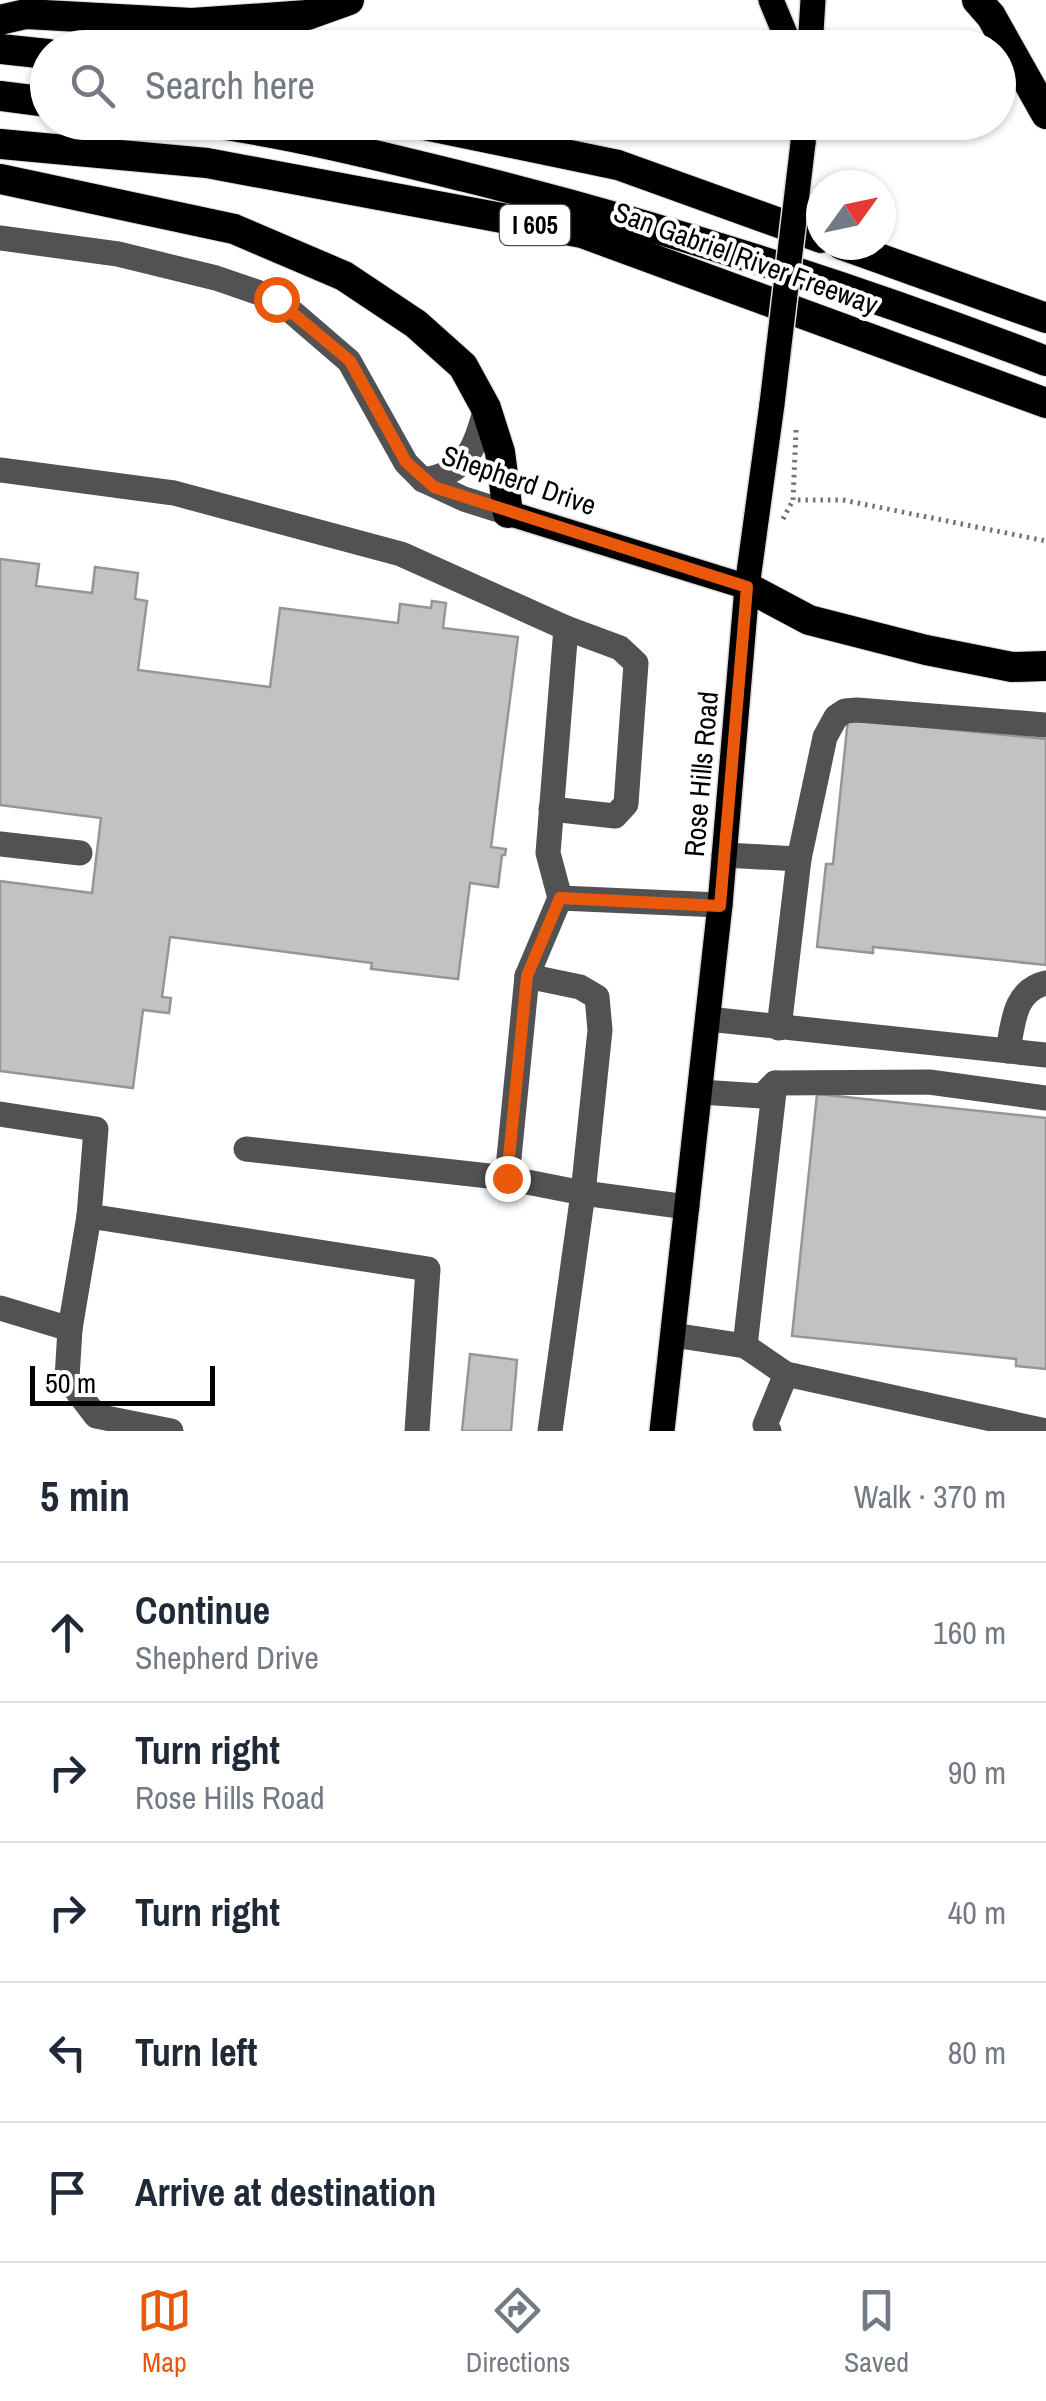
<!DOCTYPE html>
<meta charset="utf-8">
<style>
body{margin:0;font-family:"Archivo Narrow",sans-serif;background:#f2f2f3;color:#1f2937}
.compass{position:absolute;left:806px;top:170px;width:90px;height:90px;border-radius:50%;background:#fff;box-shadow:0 2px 8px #0004;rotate:57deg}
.scale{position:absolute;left:30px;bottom:25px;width:185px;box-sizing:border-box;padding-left:10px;border:5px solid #000;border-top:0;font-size:28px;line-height:35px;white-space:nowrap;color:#000;-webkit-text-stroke:8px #fff;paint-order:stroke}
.stop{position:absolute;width:30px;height:30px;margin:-22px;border:8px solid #ea580c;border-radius:50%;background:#fff}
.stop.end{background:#ea580c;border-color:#fff;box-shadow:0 2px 10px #0008}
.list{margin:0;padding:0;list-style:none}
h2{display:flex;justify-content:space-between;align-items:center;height:130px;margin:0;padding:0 40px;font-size:42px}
h2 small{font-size:32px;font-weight:400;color:#747a83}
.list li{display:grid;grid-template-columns:65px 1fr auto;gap:30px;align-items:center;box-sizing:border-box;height:140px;padding:0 40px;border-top:2px solid #e0e1e3}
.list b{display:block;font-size:38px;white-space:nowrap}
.list p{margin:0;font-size:32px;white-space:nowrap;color:#747a83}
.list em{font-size:32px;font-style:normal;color:#747a83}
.icon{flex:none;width:55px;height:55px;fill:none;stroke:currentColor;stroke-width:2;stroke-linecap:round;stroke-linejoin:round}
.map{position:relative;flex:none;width:1046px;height:1431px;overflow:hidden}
.search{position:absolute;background:#fff;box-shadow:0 2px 8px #0004;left:30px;right:30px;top:30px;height:110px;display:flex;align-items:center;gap:25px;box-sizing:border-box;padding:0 35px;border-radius:55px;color:#747a83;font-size:38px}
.sheet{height:830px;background:#fff}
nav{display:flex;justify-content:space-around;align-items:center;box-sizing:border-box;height:140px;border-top:2px solid #e0e1e3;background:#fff;font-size:28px;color:#747a83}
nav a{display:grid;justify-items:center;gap:5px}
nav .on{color:#ea580c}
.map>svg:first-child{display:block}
.building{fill:#c2c2c2;stroke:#969696;stroke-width:2.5}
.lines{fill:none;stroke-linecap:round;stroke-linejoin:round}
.major-casing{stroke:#dbdbdb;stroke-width:28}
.highway-casing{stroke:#dbdbdb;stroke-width:32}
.path{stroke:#747474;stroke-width:5;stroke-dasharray:2.5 5;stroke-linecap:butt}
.minor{stroke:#525252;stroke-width:25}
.major{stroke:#000;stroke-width:25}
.highway{stroke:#000;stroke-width:30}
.major-bridge-casing{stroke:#dbdbdb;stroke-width:28;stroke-linecap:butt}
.major-bridge{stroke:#000;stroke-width:25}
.route{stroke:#ea580c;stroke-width:12}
.labels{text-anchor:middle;stroke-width:8;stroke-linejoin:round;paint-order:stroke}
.shield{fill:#fff;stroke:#4c4c4c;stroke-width:2.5}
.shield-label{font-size:25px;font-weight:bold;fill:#000}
.street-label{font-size:28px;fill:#000;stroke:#fff}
</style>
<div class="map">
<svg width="1046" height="1431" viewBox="0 0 1046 1431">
<rect width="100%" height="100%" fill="#fff"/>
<!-- building -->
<g class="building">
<polygon points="0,559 39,564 36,586 92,593 95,567 138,573 135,599 147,601 138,670 270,687 280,608 398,623 400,604 431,608 432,601 446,603 443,628 518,637 491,847 506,849 505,855 502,855 498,887 470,883 458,979 371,969 372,963 170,937 162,997 171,998 169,1013 143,1010 133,1088 0,1071 0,881 92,893 101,818 0,805"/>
<polygon points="848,719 1046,739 1046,965 873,947 873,953 817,947 826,864 833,864"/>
<polygon points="817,1094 1046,1118 1046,1369 1016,1366 1016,1359 792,1336"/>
<polygon points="470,1354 517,1360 511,1431 462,1431"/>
</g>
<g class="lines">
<!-- major casing -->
<g class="major-casing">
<g id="major">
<polyline points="771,0 791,48"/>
<polyline points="810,48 813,0"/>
<polyline points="803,143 804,122"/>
<polyline points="508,513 747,587"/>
<polyline points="662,1431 720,905 747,587 772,404"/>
</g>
</g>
<!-- highway casing -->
<g class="highway-casing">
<g id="highway">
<polyline points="977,0 991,16 1046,114"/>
<polyline points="0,20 26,14 192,23 307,15 349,0"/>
<polyline points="0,49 48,54"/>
<polyline points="0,96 48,102"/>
<path d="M205 122C292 134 380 156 465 177 663 226 856 288 1046 361"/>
<polyline points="410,122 618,165 821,238"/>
<polyline points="0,144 207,163 582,233 1046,403"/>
<polyline points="0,179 234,229 344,276 416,324 463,366 486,408 500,452 508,513"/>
<polyline points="842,245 1046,318"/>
<polyline points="747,587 809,620 926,650 1012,667 1046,666"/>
</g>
</g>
<!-- path -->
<g class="path">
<polyline points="796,430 793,500 843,500 1046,541"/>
<polyline points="783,519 793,500"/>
</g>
<!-- minor -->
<g class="minor">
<polyline points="0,238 118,254 216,278 277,299 349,361 406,463 423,480 464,499 508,513"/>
<polyline points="0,470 174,493 401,554 566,628 548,853 560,898"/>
<path d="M423 480C468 474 475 446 486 408"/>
<polyline points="551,809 615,816 626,804 636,663 620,648 566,628"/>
<polyline points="0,844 80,853"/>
<polyline points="724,855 799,859"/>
<polyline points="527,976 580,987 597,997 600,1030 583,1193 550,1431"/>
<polyline points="708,1019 1046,1055"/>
<polyline points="779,1028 799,859 825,737 836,717 845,711 857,710 1046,725"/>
<path d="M1008 1051C1013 1023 1014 990 1046 983"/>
<polyline points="700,1092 762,1096 775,1083 929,1082 1046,1098"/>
<polyline points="0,1114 96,1129 89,1216 428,1269 417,1431"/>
<polyline points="246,1149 507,1178 583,1193 687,1207"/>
<polyline points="507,1178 527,976 560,898 720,905"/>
<polyline points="0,1308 70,1329 67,1378 96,1416 171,1431"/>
<polyline points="70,1329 89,1216"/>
<polyline points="673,1335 745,1346 786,1374 1046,1431"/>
<polyline points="745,1346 775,1083"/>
<polyline points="769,1431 765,1425 786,1374"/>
</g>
<!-- major -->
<use href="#major" class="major"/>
<!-- highway -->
<use href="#highway" class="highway"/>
<!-- major-bridge casing -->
<g class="major-bridge-casing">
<polyline id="major-bridge" points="772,404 803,143"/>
</g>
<!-- major-bridge -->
<use href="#major-bridge" class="major-bridge"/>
</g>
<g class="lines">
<!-- route -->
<polyline class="route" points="276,299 350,361 406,462 434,487 747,587 720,906 560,898 527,976 507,1178"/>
</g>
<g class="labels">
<!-- shield labels -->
<rect class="shield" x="500" y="205" width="70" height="40" rx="8"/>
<g class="shield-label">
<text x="535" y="234">I 605</text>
</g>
<!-- street labels -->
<g class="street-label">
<text transform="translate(746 258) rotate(20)" y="10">San Gabriel River Freeway</text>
<text transform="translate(519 480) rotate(19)" y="10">Shepherd Drive</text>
<text transform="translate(701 774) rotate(-85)" y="10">Rose Hills Road</text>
</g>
</g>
</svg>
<svg class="compass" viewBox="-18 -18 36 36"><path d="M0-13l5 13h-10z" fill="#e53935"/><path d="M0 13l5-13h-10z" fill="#747a83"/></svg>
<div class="scale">50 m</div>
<div class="stop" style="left:276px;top:299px"></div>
<div class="stop end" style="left:507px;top:1178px"></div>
<div class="search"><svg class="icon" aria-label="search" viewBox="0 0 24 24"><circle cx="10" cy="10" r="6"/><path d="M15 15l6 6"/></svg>Search here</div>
</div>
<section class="sheet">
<h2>5 min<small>Walk · 370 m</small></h2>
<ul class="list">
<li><svg class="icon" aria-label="ahead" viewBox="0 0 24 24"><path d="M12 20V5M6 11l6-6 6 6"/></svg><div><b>Continue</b><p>Shepherd Drive</p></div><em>160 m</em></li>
<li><svg class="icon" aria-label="right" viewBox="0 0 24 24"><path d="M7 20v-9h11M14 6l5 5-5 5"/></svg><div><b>Turn right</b><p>Rose Hills Road</p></div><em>90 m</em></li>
<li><svg class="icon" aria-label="right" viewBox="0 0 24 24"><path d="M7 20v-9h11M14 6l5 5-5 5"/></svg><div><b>Turn right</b></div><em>40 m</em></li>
<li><svg class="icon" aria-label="left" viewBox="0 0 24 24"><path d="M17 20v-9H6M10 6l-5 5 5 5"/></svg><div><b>Turn left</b></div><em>80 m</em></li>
<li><svg class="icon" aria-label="arrive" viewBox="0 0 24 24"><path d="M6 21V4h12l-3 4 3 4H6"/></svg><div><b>Arrive at destination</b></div></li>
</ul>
</section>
<nav>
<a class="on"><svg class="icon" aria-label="map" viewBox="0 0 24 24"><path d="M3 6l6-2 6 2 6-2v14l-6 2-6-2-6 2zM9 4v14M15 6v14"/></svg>Map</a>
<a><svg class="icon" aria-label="directions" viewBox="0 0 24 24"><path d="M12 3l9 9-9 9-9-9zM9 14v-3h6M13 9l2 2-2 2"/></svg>Directions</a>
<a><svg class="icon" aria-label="saved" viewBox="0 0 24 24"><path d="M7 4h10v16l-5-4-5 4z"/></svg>Saved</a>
</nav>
